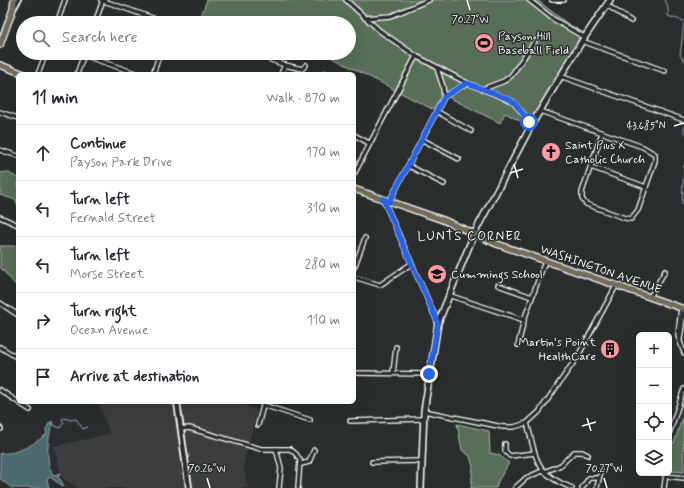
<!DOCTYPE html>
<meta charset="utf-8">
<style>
body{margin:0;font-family:Mynerve,sans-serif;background:#f7f7f7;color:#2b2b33}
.controls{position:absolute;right:12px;bottom:12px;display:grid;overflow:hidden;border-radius:6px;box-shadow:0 4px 16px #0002}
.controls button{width:36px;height:36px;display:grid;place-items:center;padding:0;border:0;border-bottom:1px solid #e1e1e2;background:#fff;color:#2b2b33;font:20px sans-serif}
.stop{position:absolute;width:12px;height:12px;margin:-9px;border:3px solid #2563eb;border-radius:50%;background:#fff}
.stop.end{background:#2563eb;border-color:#fff;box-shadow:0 1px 4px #0008}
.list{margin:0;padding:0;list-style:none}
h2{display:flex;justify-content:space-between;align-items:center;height:52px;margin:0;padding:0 16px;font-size:17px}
h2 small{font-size:13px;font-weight:400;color:#7c7c81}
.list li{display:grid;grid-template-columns:26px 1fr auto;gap:12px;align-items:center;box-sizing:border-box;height:56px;padding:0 16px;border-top:1px solid #e1e1e2}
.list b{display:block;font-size:15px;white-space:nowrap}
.list p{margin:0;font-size:13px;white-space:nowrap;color:#7c7c81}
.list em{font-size:13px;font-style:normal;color:#7c7c81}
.icon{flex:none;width:22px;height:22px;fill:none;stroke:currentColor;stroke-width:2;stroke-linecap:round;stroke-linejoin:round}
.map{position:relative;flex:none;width:684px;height:488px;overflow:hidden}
.search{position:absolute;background:#fff;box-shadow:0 4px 16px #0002;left:16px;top:16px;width:340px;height:44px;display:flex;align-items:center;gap:10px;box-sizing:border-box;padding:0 14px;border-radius:22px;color:#7c7c81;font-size:15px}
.panel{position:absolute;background:#fff;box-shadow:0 4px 16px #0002;left:16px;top:72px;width:340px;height:332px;border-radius:6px}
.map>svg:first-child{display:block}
.built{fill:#3d3c41}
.green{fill:#596e59;stroke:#acb6ac}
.water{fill:#4c6b6d;stroke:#94a6a7}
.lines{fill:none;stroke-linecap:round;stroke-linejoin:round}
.stream{stroke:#94a6a7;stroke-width:1}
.minor-casing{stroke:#fff;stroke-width:6}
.tertiary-casing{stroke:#fff;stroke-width:8}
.secondary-casing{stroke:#fff;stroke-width:8}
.primary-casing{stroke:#fff;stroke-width:8}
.minor{stroke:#2a2d2e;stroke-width:3.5}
.tertiary{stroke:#2a2d2e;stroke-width:4.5}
.secondary{stroke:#2a2d2e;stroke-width:5}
.primary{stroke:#726b5a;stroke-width:5.5}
.route{stroke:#2563eb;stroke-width:5}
.ticks{fill:none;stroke:#fff;stroke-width:1.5}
.labels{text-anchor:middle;stroke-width:3;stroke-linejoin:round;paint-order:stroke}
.poi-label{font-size:12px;fill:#fff;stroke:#2a2d2e;text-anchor:start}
.street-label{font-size:12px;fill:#fff;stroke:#2a2d2e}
.neighbourhood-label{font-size:13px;letter-spacing:1px;fill:#fff;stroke:#2a2d2e}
.ticks-label{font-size:10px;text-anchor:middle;fill:#fff;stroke:#2a2d2e;stroke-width:3;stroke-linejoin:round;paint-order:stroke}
</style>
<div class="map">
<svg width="684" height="488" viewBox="0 0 684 488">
<rect width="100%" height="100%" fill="#2a2d2e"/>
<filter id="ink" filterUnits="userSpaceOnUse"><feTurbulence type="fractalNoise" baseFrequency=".025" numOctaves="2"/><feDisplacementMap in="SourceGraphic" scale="8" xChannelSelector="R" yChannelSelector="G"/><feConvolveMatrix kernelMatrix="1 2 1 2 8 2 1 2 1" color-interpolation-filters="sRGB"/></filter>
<g filter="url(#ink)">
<!-- built -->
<polygon class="built" points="98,402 236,402 257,410 243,466 248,488 78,488 62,478 54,446 110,434"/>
<!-- green -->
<g class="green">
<polygon points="207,0 537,0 568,24 584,33 528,125 505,113 500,123 442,94 434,110 323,53 349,53 349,23 248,23 231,18 229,23 198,23"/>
<polygon points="7,172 18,178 18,206 16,200 0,195 0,173"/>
<polygon points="0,246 18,246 18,288 0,267"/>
<polygon points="683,415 684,472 669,471 669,442 674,443"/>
<polygon points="457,424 489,431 490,453 499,455 509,463 498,481 496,488 471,488 473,467 470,456 462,450"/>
</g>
<!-- water -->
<path class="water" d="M50 422H53C48 434 44 465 54 475L61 473 58 477 62 482 64 487 50 477 47 480 49 488H12L0 479V453C17 455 34 444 47 434L46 429Z"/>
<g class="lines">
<!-- stream -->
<g class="stream">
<polyline points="665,0 668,7 668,16 684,21"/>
<polyline points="684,23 680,55 684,61"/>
<polyline points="684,125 684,134"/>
<polyline points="684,165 682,203 684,205"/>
<polyline points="51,424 60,428 64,422 62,420 63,418 71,420 76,419 83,429 87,427"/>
</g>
<!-- minor casing -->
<g class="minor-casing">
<g id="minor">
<polyline points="101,0 167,23"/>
<polyline points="346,0 380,31 416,56 467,83 512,101 532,124"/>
<polyline points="529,0 553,19 584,37"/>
<polyline points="552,0 564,0"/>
<polyline points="607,5 631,21"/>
<polyline points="365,18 391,16 429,0"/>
<polyline points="57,23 65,0"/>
<polyline points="95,23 103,0"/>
<polyline points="582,41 665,71"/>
<polyline points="77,53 138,74"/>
<polyline points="252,53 285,65 302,69 306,65"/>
<polyline points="437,68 443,87 444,97"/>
<polyline points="38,74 46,53"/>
<polyline points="77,74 84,54"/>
<polyline points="153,74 160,53"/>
<polyline points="281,74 285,65"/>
<polyline points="324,74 325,73"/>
<polyline points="560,76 684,120"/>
<polyline points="483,89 504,81 511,76 535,41"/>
<polyline points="540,111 643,147 655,154 655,161 638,210 631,219 625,218 586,204 582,199 582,192 602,133"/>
<polyline points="0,112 18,118"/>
<polyline points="438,112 471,131"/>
<polyline points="354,135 369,143"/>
<polyline points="423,140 459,159"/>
<polyline points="0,150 18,156"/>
<polyline points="409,166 444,184"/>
<polyline points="591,167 646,187"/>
<polyline points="354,174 416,56"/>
<polyline points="383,199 438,323"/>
<polyline points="389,202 444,97 467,83"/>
<polyline points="0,217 18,225"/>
<polyline points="354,268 365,238"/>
<polyline points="354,277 380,285 411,264"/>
<polyline points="498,285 532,297"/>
<polyline points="448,295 524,320"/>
<polyline points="650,297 665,271"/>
<polyline points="0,303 18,315"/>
<polyline points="681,308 678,336 684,353"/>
<polyline points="680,339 684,312"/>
<polyline points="518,345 524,320 545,261"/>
<polyline points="0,347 18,358"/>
<polyline points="354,373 429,374"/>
<polyline points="393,373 396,347"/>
<polyline points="0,390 30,410"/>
<polyline points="263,405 310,420"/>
<polyline points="424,411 503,427 514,427 527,423 539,412 578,356 616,286"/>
<polyline points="350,421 423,419"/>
<path d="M527 423C537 458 533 473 572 488"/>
<polyline points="258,425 264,402"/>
<polyline points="0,428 1,429"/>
<polyline points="181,429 189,428 261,449 290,449 296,454 300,460 298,488"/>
<polyline points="669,434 684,389"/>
<polyline points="505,444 505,451 510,456 535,453"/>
<polyline points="276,449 281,468 279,488"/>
<polyline points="372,462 422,461"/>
<polyline points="301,464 309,462 314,450"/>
<polyline points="544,472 561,465 574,452 582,452 588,455"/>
<polyline points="666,476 684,478"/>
<polyline points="597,487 601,471"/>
<polyline points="515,488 526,478 542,471"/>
<polyline points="582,488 589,478 599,478"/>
<polyline points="664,488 666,473"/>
</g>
</g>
<!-- tertiary casing -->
<g class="tertiary-casing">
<g id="tertiary">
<polyline points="14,7 18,0"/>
<polyline points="177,402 189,488"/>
</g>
</g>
<!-- secondary casing -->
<g class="secondary-casing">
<polyline id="secondary" points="421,488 424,411 438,323 474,234 532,124 582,41 610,0"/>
</g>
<!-- primary casing -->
<g class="primary-casing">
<g id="primary">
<polyline points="0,45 13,9 14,0"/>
<polyline points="0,65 24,74"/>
<polyline points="354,189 443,220 497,244 684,309"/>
</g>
</g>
<!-- minor -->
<use href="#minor" class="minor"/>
<!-- tertiary -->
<use href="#tertiary" class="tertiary"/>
<!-- secondary -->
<use href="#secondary" class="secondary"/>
<!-- primary -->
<use href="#primary" class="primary"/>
</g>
</g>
<g class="lines" filter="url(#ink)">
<!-- route -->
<polyline class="route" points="429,374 438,323 383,199 389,202 444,97 467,83 509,99 515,103 529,122"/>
</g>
<!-- ticks -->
<path class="ticks" d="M467 0 470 10M674 126 684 123M514 164 518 178M510 173 523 169M587 418 591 431M582 426 596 422M207 478 210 488M604 478 607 488"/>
<!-- icons -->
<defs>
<g id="stadium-disc" transform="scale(1)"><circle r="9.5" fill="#ff9aa2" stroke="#2a2d2e"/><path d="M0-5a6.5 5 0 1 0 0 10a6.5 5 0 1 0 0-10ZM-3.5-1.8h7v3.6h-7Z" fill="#111"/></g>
<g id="church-disc" transform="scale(1)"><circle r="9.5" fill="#ff9aa2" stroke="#2a2d2e"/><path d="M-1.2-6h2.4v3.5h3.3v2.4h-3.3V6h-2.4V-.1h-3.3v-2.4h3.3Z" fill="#111"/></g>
<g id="school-disc" transform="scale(1)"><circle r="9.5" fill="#ff9aa2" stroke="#2a2d2e"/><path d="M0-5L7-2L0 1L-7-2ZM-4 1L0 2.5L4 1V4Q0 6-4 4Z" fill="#111"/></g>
<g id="building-disc" transform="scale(1)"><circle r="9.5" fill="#ff9aa2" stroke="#2a2d2e"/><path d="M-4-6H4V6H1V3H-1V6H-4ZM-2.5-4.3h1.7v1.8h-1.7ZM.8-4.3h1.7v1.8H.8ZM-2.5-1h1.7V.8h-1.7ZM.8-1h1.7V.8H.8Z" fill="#111"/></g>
</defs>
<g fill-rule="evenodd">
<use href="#stadium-disc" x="484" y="43"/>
<use href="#church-disc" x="551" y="152"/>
<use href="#school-disc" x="437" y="274"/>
<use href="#building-disc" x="610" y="349"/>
</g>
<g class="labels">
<!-- poi labels -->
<g class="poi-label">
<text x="498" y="40">Payson Hill<tspan x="498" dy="14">Baseball Field</tspan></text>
<text x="565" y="149">Saint Pius X<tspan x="565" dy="14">Catholic Church</tspan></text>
<text x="451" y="278">Cummings School</text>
<text x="596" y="346" text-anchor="end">Martin's Point<tspan x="596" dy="14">HealthCare</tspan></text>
</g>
<!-- street labels -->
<g class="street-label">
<text transform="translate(601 269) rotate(19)" y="4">WASHINGTON AVENUE</text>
</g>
<!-- neighbourhood labels -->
<g class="neighbourhood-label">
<text x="470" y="240">LUNTS CORNER</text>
</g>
</g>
<g class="ticks-label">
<text x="470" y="23">70.27°W</text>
<text x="646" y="129">43.685°N</text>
<text x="207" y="472">70.26°W</text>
<text x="604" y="472">70.27°W</text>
</g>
</svg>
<div class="controls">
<button>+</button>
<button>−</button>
<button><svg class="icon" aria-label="locate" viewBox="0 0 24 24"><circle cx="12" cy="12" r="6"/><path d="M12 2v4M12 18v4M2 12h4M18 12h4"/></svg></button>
<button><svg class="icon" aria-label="layers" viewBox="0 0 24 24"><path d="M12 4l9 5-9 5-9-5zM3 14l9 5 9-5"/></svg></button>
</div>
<div class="stop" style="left:529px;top:122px"></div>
<div class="stop end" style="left:429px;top:374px"></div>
<div class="search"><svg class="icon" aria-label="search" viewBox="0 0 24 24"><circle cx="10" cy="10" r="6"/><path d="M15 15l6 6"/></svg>Search here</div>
<section class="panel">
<h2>11 min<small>Walk · 870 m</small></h2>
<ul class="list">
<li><svg class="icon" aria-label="ahead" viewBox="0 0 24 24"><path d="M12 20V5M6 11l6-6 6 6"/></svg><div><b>Continue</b><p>Payson Park Drive</p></div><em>170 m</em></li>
<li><svg class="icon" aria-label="left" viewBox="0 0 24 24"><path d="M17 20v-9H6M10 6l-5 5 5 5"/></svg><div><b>Turn left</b><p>Fernald Street</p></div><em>310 m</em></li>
<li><svg class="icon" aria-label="left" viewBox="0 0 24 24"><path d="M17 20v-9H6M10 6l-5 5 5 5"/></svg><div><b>Turn left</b><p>Morse Street</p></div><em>280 m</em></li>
<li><svg class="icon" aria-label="right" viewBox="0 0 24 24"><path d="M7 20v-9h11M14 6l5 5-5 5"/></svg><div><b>Turn right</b><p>Ocean Avenue</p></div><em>110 m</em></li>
<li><svg class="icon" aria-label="arrive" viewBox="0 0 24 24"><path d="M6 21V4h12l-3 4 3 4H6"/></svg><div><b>Arrive at destination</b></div></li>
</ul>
</section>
</div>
